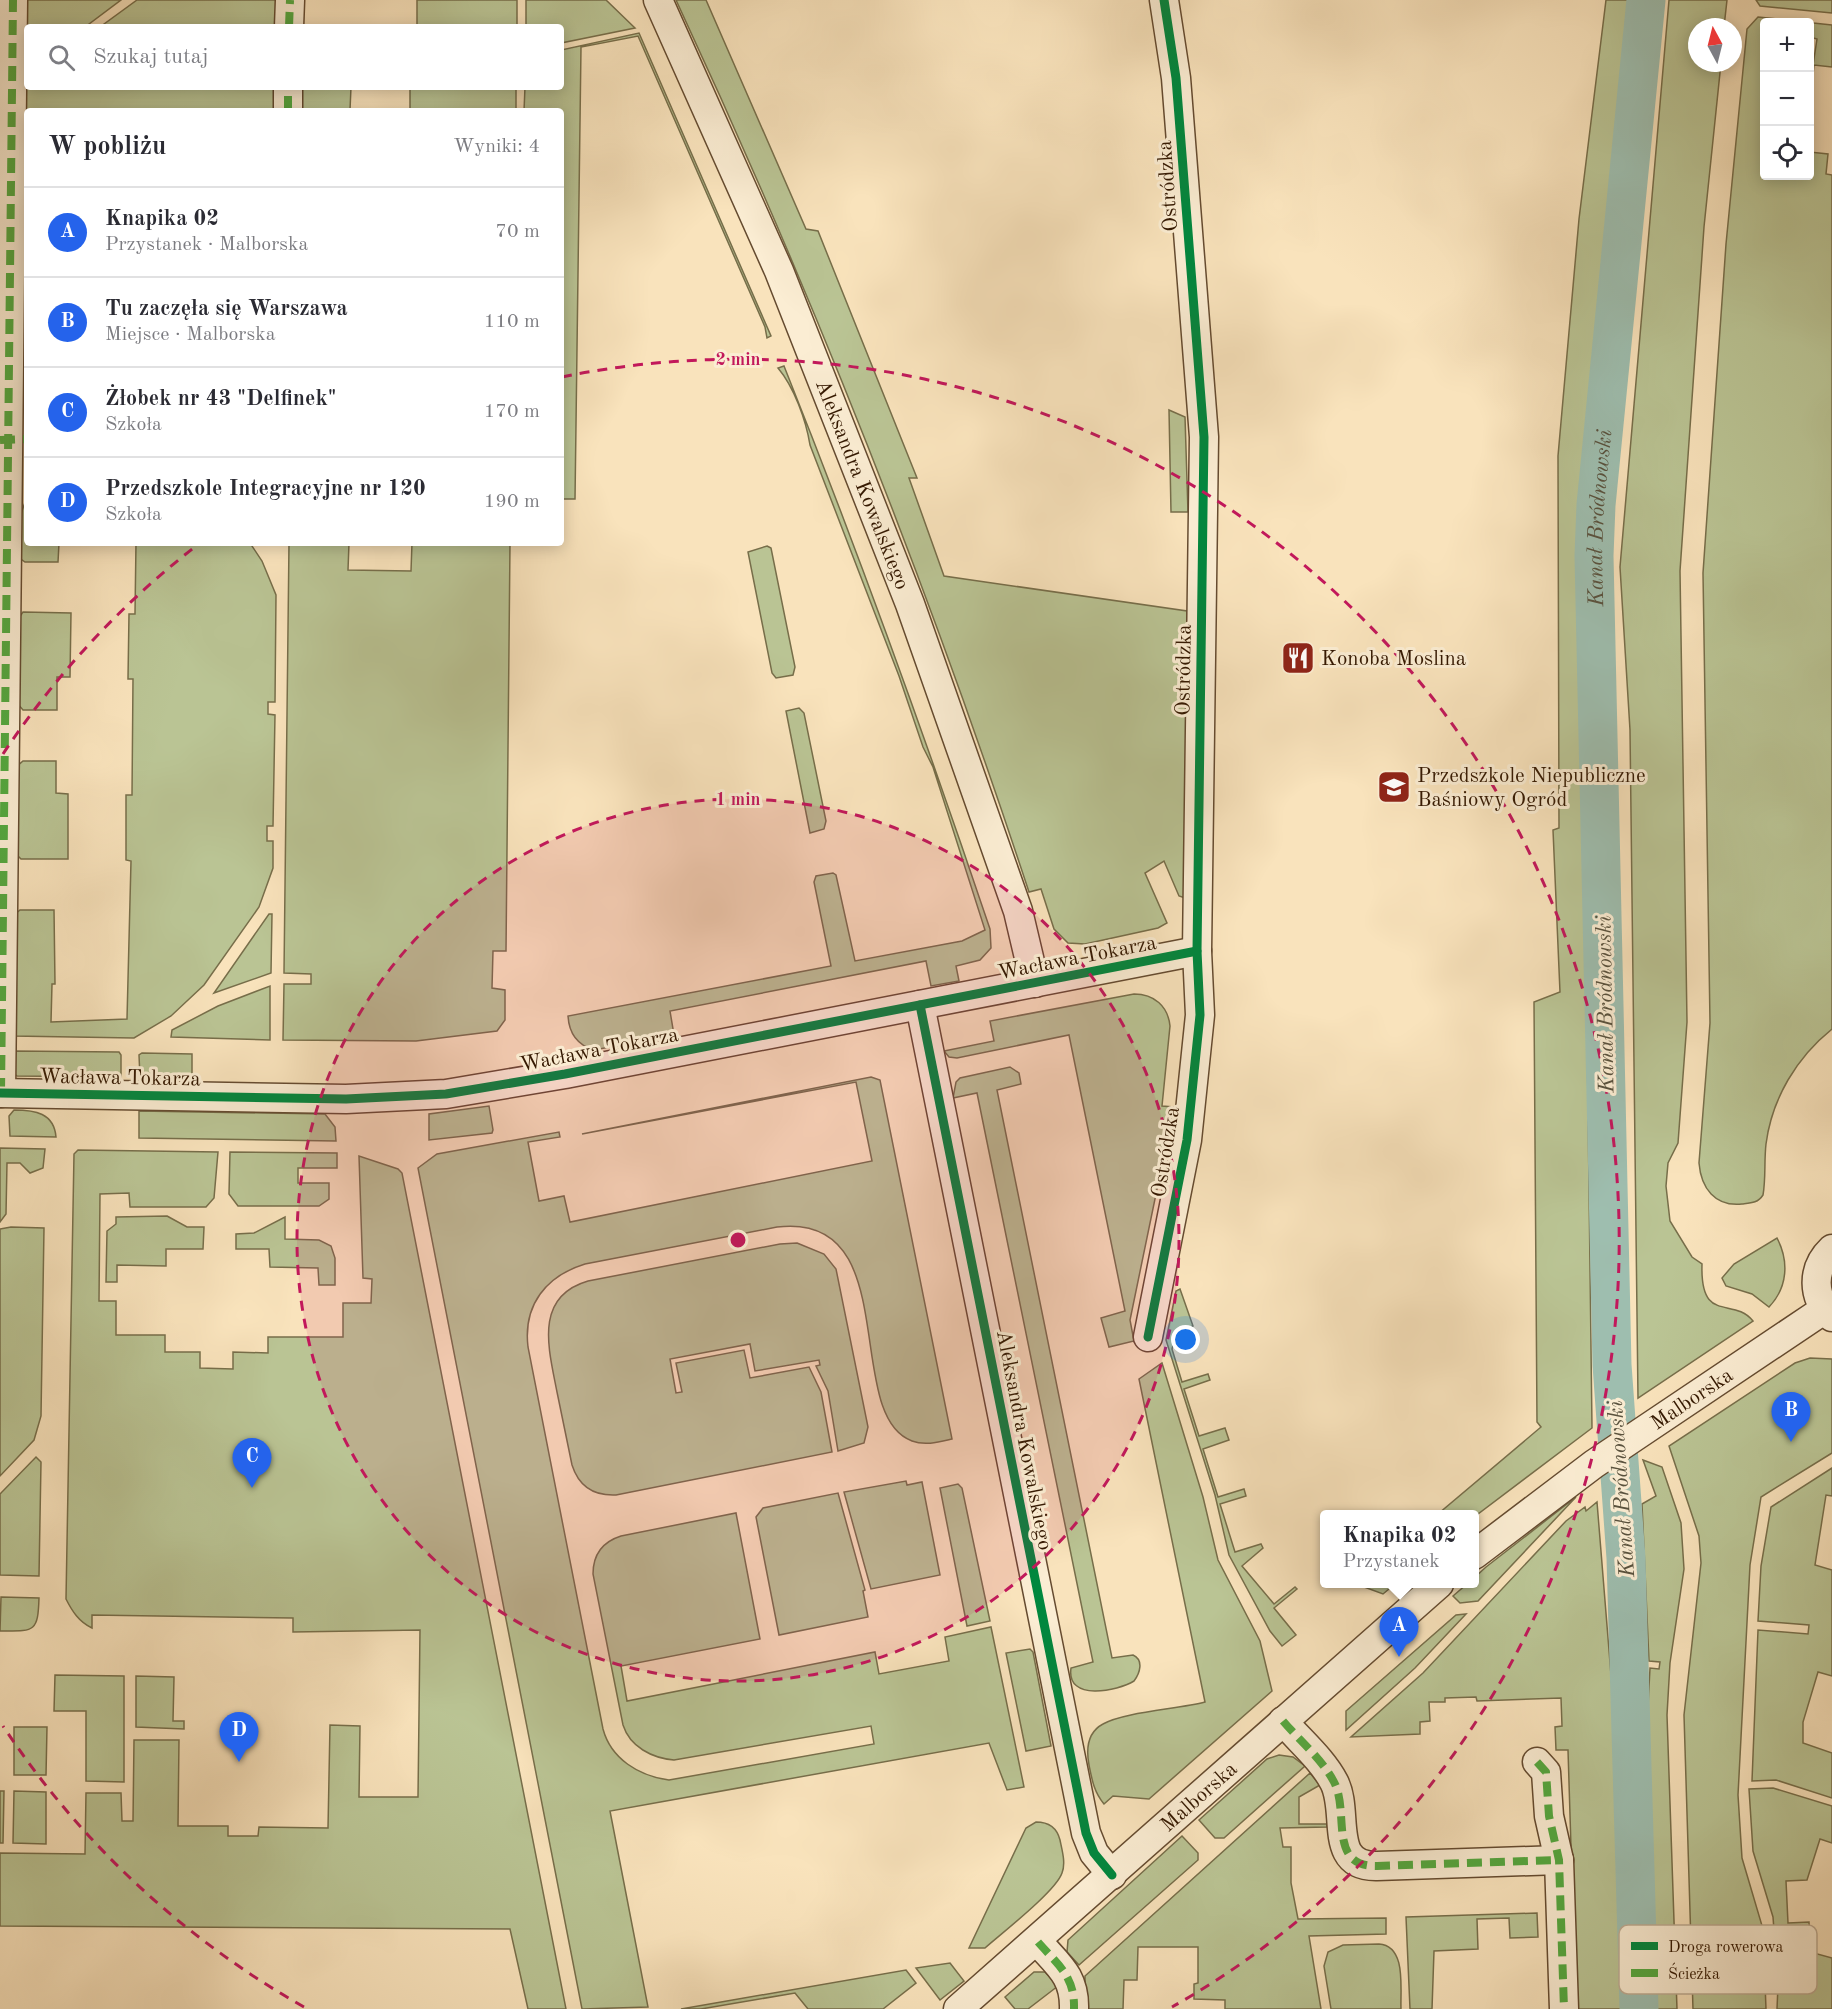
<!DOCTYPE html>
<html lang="pl">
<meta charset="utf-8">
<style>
body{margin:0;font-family:"Old Standard TT",serif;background:#f2f2f3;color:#2b2b33}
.controls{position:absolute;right:18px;top:18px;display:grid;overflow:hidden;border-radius:6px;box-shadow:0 3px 15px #0003}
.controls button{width:54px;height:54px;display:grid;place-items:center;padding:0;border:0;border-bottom:2px solid #e1e1e2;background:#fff;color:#2b2b33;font:30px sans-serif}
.compass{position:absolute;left:1688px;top:18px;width:54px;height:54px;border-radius:50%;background:#fff;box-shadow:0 3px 15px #0003;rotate:353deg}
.you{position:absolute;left:1186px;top:1340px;width:21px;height:21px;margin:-15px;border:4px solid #fff;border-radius:50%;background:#1a73e8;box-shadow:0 0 0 9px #1a73e833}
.badge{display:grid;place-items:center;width:39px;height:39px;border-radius:50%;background:#2563eb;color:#fff;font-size:20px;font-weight:700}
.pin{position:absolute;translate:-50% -50px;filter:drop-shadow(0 2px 3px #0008)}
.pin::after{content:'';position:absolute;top:32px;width:21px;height:18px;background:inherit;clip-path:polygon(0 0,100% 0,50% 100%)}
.popup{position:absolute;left:1320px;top:1510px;width:159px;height:78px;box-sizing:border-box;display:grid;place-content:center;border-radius:6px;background:#fff;filter:drop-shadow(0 2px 4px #0005);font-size:20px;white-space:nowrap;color:#7c7c81}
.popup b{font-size:22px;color:#2b2b33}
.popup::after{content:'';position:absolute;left:50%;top:100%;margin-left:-12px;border:12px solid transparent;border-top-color:#fff}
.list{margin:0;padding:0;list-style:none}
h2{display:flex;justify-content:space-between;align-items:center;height:78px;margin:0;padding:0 24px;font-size:26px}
h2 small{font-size:20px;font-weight:400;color:#7c7c81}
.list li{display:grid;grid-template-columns:39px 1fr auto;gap:18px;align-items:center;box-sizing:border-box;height:90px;padding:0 24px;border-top:2px solid #e1e1e2}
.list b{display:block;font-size:22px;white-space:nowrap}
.list p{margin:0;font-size:20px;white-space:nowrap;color:#7c7c81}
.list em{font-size:20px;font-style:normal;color:#7c7c81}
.icon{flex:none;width:33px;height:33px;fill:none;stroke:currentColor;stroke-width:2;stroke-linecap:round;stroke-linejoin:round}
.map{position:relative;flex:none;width:1832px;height:2009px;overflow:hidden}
.search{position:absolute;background:#fff;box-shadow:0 3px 15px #0003;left:24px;top:24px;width:540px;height:66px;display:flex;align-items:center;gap:15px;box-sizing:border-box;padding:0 21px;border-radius:6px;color:#7c7c81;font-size:22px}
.panel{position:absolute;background:#fff;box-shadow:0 3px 15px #0003;left:24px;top:108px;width:540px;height:438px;border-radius:6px}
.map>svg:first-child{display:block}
.green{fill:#bac494;stroke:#776e4a;stroke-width:1.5}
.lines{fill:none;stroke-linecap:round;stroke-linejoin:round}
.canal{stroke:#9ebeaf;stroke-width:39}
.minor-casing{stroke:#654b30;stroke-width:31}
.minor{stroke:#fbedd3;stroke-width:28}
.quiet{stroke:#54a940;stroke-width:8;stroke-dasharray:15 8;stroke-linecap:butt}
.cycleway-casing{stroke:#fbedd3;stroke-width:13}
.cycleway{stroke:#00873e;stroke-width:9}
.ring{fill:none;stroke:#c2185b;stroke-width:3;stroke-dasharray:10 8}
.labels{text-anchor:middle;stroke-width:6;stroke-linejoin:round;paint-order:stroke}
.street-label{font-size:21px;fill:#341801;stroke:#fbedd3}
.poi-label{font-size:21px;fill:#341801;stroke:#fbedd3;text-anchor:start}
.water-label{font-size:22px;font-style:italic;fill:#59523e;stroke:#fbedd3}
.key{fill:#fbedd3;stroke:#bfad94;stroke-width:1.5}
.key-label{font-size:16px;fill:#341801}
.centre{fill:#c2185b;stroke:#fbedd3;stroke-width:3}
.ring-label{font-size:18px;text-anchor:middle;font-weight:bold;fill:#c2185b;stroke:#fbedd3;stroke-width:6;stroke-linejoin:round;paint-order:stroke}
</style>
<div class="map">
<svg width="1832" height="2009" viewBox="0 0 1832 2009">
<rect width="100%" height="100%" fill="#f9e3bc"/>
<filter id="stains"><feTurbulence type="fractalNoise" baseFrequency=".00333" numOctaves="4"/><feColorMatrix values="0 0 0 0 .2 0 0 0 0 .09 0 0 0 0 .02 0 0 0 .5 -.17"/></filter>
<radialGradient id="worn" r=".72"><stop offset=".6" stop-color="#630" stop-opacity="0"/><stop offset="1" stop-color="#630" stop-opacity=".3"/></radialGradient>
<!-- green -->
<g class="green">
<polygon points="25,0 121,0 85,27 27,27 27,70 24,72"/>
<polygon points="137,0 277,0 276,27 100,27"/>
<rect x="417" y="0" width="100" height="27"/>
<polygon points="526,0 606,0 635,28 561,43 561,27 526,27"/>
<path d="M676 0H706L806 229 818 231 917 478H909L944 576 1187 611 1185 898 1179 896 1164 861 1145 873 1167 923 1158 928 1085 944 1068 943 1054 929 1041 889 1029 892C929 588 811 290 676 0Z"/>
<polygon points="1606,0 1633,0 1581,545 1592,1428 1474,1517 1474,1514 1438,1514 1541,1427 1537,1422 1534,1002 1560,992 1553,830 1559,828 1558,456 1579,219"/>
<path d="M1669 0H1727L1724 27H1697V63H1721L1704 227 1680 571 1687 1022 1678 1143 1668 1163 1666 1186 1670 1221 1692 1257 1702 1264C1700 1325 1733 1296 1753 1321L1638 1398 1630 730 1620 567Z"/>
<polygon points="1756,0 1832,0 1832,13 1760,6"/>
<path d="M1758 17 1832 25V67L1814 65 1811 93 1810 65H1813L1817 39 1810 37V22H1764V176H1810V152L1828 154 1826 174 1832 175V1029C1797 1057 1772 1098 1766 1144 1764 1161 1766 1178 1763 1195 1758 1203 1751 1203 1742 1204 1715 1207 1701 1188 1699 1163L1710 1023 1703 573 1726 244 1747 29Z"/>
<polygon points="639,33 771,336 767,338 765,327 638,36 581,47 575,499 561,499 561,111 524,111 525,87 561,87 561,50"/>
<polygon points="27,81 27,87 276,87 275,111 27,111 26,188 23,184 24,84"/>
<polygon points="300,87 351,87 350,110 300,111"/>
<polygon points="410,87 516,87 516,111 410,110"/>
<polygon points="27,262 27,389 22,380 22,265"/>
<path d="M784 366C858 551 926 739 990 929L991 948 980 960 956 966 959 981 931 986 926 961 670 1011 674 1035 594 1050C577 1045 569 1033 568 1016L831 966 814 882 816 876 833 873 836 875 855 961 962 941 985 930 933 767 923 747 899 676 810 445C806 420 794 387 778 368Z"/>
<polygon points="1169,410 1185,417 1188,512 1171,512"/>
<polygon points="27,497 27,543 59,543 58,562 25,562 18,557 19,519"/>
<polygon points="136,543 250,543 262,561 276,595 275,702 268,702 268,714 275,715 273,826 267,826 267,841 273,841 273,868 259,907 204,985 171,1016 134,1038 13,1036 14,915 20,910 54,910 55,984 52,984 51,1022 127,1019 131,861 126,860 126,795 132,795 133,679 128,679 129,614 135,614"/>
<polygon points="289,543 349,543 348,570 411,571 412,543 510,543 506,951 493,951 492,988 505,990 505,1020 497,1031 416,1041 283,1040 284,984 311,984 311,974 284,973"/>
<polygon points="767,546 771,548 795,667 793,675 776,678 772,673 748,552"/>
<polygon points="23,612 71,613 70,677 57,677 57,710 23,710 17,703 18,619"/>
<polygon points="799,708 804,713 826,821 824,829 810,833 786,711"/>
<polygon points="23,761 56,761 56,793 68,794 68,859 21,859 15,853 16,767"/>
<polygon points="269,914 272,914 271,973 214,993"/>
<polygon points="270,986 270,1040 171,1037 172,1030 218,1006"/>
<path d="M1134 994C1154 994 1168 1006 1170 1026L1162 1106 1174 1107 1130 1320 1134 1341 1109 1347 1101 1318 1125 1311 1069 1035 957 1058 949 1057 944 1051 994 1041 990 1021Z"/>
<polygon points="13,1051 119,1052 121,1055 121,1077 17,1076 12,1072"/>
<polygon points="142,1053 192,1054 192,1078 140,1078 139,1055"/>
<path d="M1010 1067 1019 1073 1021 1084 997 1090 1112 1658 1133 1655C1144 1660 1140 1673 1134 1681 1118 1691 1066 1702 1071 1668L1093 1662 977 1093 953 1098 956 1082 960 1078Z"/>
<path d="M871 1077 880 1080 952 1439C939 1442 925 1446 912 1441 841 1415 906 1211 777 1227L585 1264C546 1276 523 1305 528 1347L603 1729C611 1759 639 1776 669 1780L874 1744 871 1726 674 1760C652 1758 630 1747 623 1725L593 1574C593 1554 602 1542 621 1536L736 1513 760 1639 621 1666 627 1701 875 1652 879 1674 949 1661 945 1637 991 1627 1024 1787 1007 1790 989 1743 610 1811 648 2007 582 2009 418 1168 437 1154 559 1132 560 1137 528 1142 539 1201 564 1196 570 1222 872 1161 856 1082 582 1134Z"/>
<polygon points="489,1106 493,1130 492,1133 429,1140 429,1114"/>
<path d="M14 1110C35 1110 54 1113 56 1137L10 1136 9 1116Z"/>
<polygon points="139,1111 325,1114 335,1127 336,1141 139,1138"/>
<polygon points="0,1148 45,1149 43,1168 30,1173 20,1163 7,1163 6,1214 0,1222"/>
<path d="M78 1150 218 1152 214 1198 206 1207H130L129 1193 100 1194 99 1301H116V1335H165V1352H200V1368L233 1369V1352L268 1353V1337H343V1303H371L372 1279 363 1278 359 1156 398 1169 402 1173 566 2009H528L510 1929 0 1926V1853L85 1854 86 1793H121L122 1821H133L134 1740H179L178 1826H228V1836H258L259 1827 328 1828 330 1725 360 1726 359 1797H418L420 1630 293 1632V1618L92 1615V1628C79 1622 72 1611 66 1599L74 1154Z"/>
<polygon points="230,1152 337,1153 337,1168 298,1168 298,1183 329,1183 329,1199 319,1206 238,1206 229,1194"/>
<polygon points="167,1216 187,1227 204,1227 203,1249 166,1249 166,1266 117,1265 117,1282 106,1282 107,1231 116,1224 116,1217"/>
<polygon points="285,1217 285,1239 319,1240 331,1246 335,1258 335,1285 319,1285 318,1268 270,1267 269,1249 236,1249 236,1234 254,1233"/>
<polygon points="11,1227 44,1228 41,1416 34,1440 0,1476 0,1229"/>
<path d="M1777 1238C1789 1261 1788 1287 1769 1307L1752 1294 1726 1286 1722 1278 1734 1264Z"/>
<path d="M797 1243 824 1254 836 1269 868 1427 864 1443 838 1451 828 1391 816 1366 820 1365 819 1360 755 1371 750 1344 670 1359 676 1393 682 1392 676 1363 744 1350 750 1378 809 1367 821 1392 832 1452 616 1495C594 1496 579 1487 572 1465 567 1441 562 1417 557 1392 549 1350 533 1297 588 1281L780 1244Z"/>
<polygon points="1180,1289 1193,1326 1177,1331 1172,1349 1182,1382 1208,1374 1210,1380 1184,1389 1199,1436 1225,1428 1229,1440 1203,1449 1218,1497 1244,1489 1246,1496 1220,1504 1235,1552 1261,1544 1263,1548 1242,1566 1274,1604 1295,1587 1297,1589 1274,1608 1296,1635 1282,1646 1270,1631 1229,1555 1215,1495 1166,1340 1176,1291"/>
<polygon points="1810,1358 1832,1359 1832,1453 1761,1497 1750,1565 1738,1795 1742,1858 1763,1929 1766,2009 1693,2009 1684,1715 1701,1563 1699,1536 1669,1446 1795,1363"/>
<path d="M1162 1363 1203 1497 1218 1560 1260 1641 1272 1691 1149 1799 1113 1796 1104 1804C1094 1792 1092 1780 1089 1765 1086 1749 1088 1732 1103 1724 1124 1712 1179 1709 1205 1702L1139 1379Z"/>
<polygon points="36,1457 41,1462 39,1576 0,1575 0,1494"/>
<polygon points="1643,1460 1662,1467 1681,1523 1684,1569 1670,1663 1667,1715 1677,2009 1654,2009 1646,1745 1650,1668 1659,1669 1660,1662 1649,1661 1642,1504 1656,1496"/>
<polygon points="1832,1468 1832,1496 1826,1495 1815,1565 1832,1570 1832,1676 1818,1672 1803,1722 1803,1743 1832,1753 1832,1798 1776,1780 1752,1781 1758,1630 1808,1634 1809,1625 1758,1621 1761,1566 1771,1507"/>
<polygon points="906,1481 907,1485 922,1482 940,1575 871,1589 844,1492"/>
<polygon points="958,1484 962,1488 990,1621 967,1626 940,1488"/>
<polygon points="838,1493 865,1590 863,1591 868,1617 779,1635 756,1517 763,1508"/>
<polygon points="1576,1497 1478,1601 1460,1603 1453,1596 1467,1584 1474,1584 1474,1578 1486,1567"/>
<polygon points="1597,1502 1614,1712 1622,2009 1576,2009 1568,1750 1556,1750 1555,1727 1562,1726 1561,1698 1477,1701 1476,1697 1445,1698 1445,1702 1429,1702 1430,1721 1420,1722 1420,1734 1351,1737 1423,1673 1566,1521 1585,1507 1586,1511"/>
<polygon points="1356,1584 1395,1584 1383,1594"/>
<path d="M1 1597 39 1598C38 1633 34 1631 0 1631Z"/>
<polygon points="1466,1614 1415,1668 1346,1730 1346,1711 1456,1615"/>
<polygon points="1030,1649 1033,1652 1051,1746 1026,1751 1006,1653"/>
<polygon points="55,1675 124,1676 124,1782 86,1781 86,1711 54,1711"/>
<polygon points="136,1676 174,1677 173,1721 184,1721 184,1729 136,1727"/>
<polygon points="14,1727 47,1727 46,1775 14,1775"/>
<polygon points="1279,1755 1293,1757 1305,1766 1224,1838 1215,1838 1199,1820 1267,1759"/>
<polygon points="1310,1773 1320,1785 1299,1797 1299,1824 1327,1824 1327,1827 1280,1828 1283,1847 1291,1847 1291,1883 1298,1919 1386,1918 1386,1934 1309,1936 1321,2009 1225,2009 1225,2000 1194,1999 1194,1984 1198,1983 1198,1947 1138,1947 1137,1980 1124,1980 1123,2009 1085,2009 1085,1976"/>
<polygon points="1773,1788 1832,1806 1832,1843 1820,1839 1807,1880 1786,1881 1788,1923 1809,1922 1810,1952 1832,1958 1832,2009 1777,2009 1778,1985 1781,1982 1813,1979 1812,1971 1781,1973 1777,1970 1773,1917 1753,1851 1749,1789"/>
<polygon points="0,1791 4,1791 3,1843 0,1843"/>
<polygon points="14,1791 46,1792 46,1844 13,1843"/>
<path d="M1036 1822C1048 1822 1057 1828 1060 1840 1062 1850 1066 1863 1062 1873 1056 1891 1002 1933 985 1948H969L1026 1828Z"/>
<polygon points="1182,1836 1198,1853 1198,1860 1079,1965 1067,1952 1068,1940"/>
<polygon points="1537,1913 1538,1937 1510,1938 1509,1918 1477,1919 1478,1949 1434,1951 1432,2009 1410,2009 1406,1917"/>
<path d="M1379 1944C1407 1946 1400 1989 1401 2009H1331L1324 1966 1328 1952 1343 1945Z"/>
<polygon points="950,1963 964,1981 940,2000 916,1968"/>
<polygon points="906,1970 916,1983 883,2009 808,2009 795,1993 701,2009 681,2009"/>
<polygon points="1034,1972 1045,1972 1058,1986 1028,2009 1015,2009 1005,1997"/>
</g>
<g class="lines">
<!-- canal -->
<path class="canal" id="s1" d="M1639 2009 1626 1558 1612 1365 1594 556 1596 505 1646 0"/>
<!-- minor casing -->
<g class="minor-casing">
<g id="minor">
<path id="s2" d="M658 0 779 271 910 604 1018 911 1035 983"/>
<polyline points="289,27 290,0"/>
<polyline points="288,111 288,87"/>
<polyline points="920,1005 1086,1833 1094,1853 1112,1875"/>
<polyline points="0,1093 346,1099 446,1094 565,1074 1197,951"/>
<polyline points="1,1093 13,0"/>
<path d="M1832 1249C1811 1269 1812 1297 1832 1317"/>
<polyline points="1148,1337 1187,1140 1200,1015 1197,951 1204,437 1176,78 1164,0"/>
<path id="s3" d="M1474 1555 1594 1464 1825 1309"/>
<path d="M1283 1721C1300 1741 1322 1759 1334 1782 1350 1812 1327 1867 1377 1866L1559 1860"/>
<polyline points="1537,1762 1546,1772 1549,1816 1559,1860 1564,2009"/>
<path d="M1038 1942C1058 1965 1075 1976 1074 2009"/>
<path id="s4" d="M958 2009 1439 1584"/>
</g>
</g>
<!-- minor -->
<use href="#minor" class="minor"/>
<!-- quiet -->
<g class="quiet">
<polyline points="289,27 290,0"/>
<polyline points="288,111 288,87"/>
<polyline points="0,440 27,439"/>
<polyline points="1,1093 13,0"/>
<path d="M1283 1721C1300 1741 1322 1759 1334 1782 1350 1812 1327 1867 1377 1866L1559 1860"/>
<polyline points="1537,1762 1546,1772 1549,1816 1559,1860 1564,2009"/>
<path d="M1038 1942C1058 1965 1075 1976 1074 2009"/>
</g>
<!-- cycleway casing -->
<g class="cycleway-casing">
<g id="cycleway">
<polyline points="920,1005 1086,1833 1094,1853 1112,1875"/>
<polyline points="0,1093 346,1099 446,1094 565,1074 1197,951"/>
<polyline points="1148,1337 1187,1140 1200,1015 1197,951 1204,437 1176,78 1164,0"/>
</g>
</g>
<!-- cycleway -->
<use href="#cycleway" class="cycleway"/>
</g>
<!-- distance rings -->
<circle cx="738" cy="1240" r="441" fill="#c2185b" fill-opacity=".12"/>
<g class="ring">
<circle cx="738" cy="1240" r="441"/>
<path d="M304 2007A881 881 0 0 1 3 1726M3 754A881 881 0 0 1 196 546M562 377A881 881 0 0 1 1172 2007"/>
</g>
<!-- icons -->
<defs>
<g id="restaurant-square" transform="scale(1.725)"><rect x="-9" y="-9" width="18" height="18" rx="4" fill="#8f2418" stroke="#fbedd3"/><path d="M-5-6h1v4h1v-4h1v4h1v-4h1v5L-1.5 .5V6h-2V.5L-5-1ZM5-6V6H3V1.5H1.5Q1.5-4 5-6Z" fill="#fff"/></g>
<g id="school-square" transform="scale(1.725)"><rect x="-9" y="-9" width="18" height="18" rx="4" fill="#8f2418" stroke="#fbedd3"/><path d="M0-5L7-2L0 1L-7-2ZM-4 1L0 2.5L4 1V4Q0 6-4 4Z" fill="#fff"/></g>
</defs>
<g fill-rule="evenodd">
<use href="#restaurant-square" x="1298" y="658"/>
<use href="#school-square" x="1394" y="787"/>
</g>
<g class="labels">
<!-- street labels -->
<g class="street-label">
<text transform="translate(1167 186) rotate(-94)" y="7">Ostródzka</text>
<text dy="7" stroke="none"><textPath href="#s2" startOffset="526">Aleksandra Kowalskiego</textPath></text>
<text transform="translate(1183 670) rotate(-89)" y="7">Ostródzka</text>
<text transform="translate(1077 957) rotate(-11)" y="7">Wacława Tokarza</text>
<text transform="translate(599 1049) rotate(-11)" y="7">Wacława Tokarza</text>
<text transform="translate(120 1077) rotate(1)" y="7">Wacława Tokarza</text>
<text transform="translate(1165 1152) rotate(-81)" y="7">Ostródzka</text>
<text dy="7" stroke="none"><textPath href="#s3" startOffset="268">Malborska</textPath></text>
<text transform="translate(1025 1440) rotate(79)" y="7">Aleksandra Kowalskiego</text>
<text dy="7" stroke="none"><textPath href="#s4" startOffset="321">Malborska</textPath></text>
</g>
<!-- poi labels -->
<g class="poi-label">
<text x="1321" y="665">Konoba Moslina</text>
<text x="1417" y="782">Przedszkole Niepubliczne<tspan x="1417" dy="24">Baśniowy Ogród</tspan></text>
</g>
<!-- water labels -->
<g class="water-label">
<text dy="8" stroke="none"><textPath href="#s1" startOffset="1492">Kanał Bródnowski</textPath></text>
<text transform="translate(1604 1004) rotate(-91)" y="8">Kanał Bródnowski</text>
<text transform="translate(1620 1489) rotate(-94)" y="8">Kanał Bródnowski</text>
</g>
</g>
<!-- legend -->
<rect x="1619" y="1925" width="198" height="69" rx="9" class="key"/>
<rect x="1631" y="1942" width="27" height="8" fill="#00873e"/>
<rect x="1631" y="1969" width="27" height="8" fill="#54a940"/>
<g class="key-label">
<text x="1668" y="1952">Droga rowerowa</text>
<text x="1668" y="1979">Ścieżka</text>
</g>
<circle cx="738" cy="1240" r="9" class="centre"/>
<g class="ring-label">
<text x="738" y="365">2 min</text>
<text x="738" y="805">1 min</text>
</g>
<rect width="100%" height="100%" filter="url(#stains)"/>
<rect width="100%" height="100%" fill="url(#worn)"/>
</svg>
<div class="controls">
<button>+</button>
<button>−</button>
<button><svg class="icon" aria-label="locate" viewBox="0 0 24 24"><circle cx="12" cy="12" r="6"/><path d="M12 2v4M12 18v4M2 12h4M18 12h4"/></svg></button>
</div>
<svg class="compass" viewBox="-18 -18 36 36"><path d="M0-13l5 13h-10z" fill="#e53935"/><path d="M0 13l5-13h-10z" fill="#7c7c81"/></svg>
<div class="you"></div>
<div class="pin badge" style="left:1399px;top:1657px">A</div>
<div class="popup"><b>Knapika 02</b>Przystanek</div>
<div class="pin badge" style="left:1791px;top:1442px">B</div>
<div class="pin badge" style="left:252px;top:1488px">C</div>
<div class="pin badge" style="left:239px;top:1762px">D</div>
<div class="search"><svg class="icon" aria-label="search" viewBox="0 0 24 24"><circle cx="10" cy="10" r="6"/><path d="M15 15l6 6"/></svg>Szukaj tutaj</div>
<section class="panel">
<h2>W pobliżu<small>Wyniki: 4</small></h2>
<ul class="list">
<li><span class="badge">A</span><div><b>Knapika 02</b><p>Przystanek · Malborska</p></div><em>70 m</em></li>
<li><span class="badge">B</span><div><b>Tu zaczęła się Warszawa</b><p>Miejsce · Malborska</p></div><em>110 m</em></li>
<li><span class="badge">C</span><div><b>Żłobek nr 43 &quot;Delfinek&quot;</b><p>Szkoła</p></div><em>170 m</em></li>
<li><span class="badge">D</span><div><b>Przedszkole Integracyjne nr 120</b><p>Szkoła</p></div><em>190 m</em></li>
</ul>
</section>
</div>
